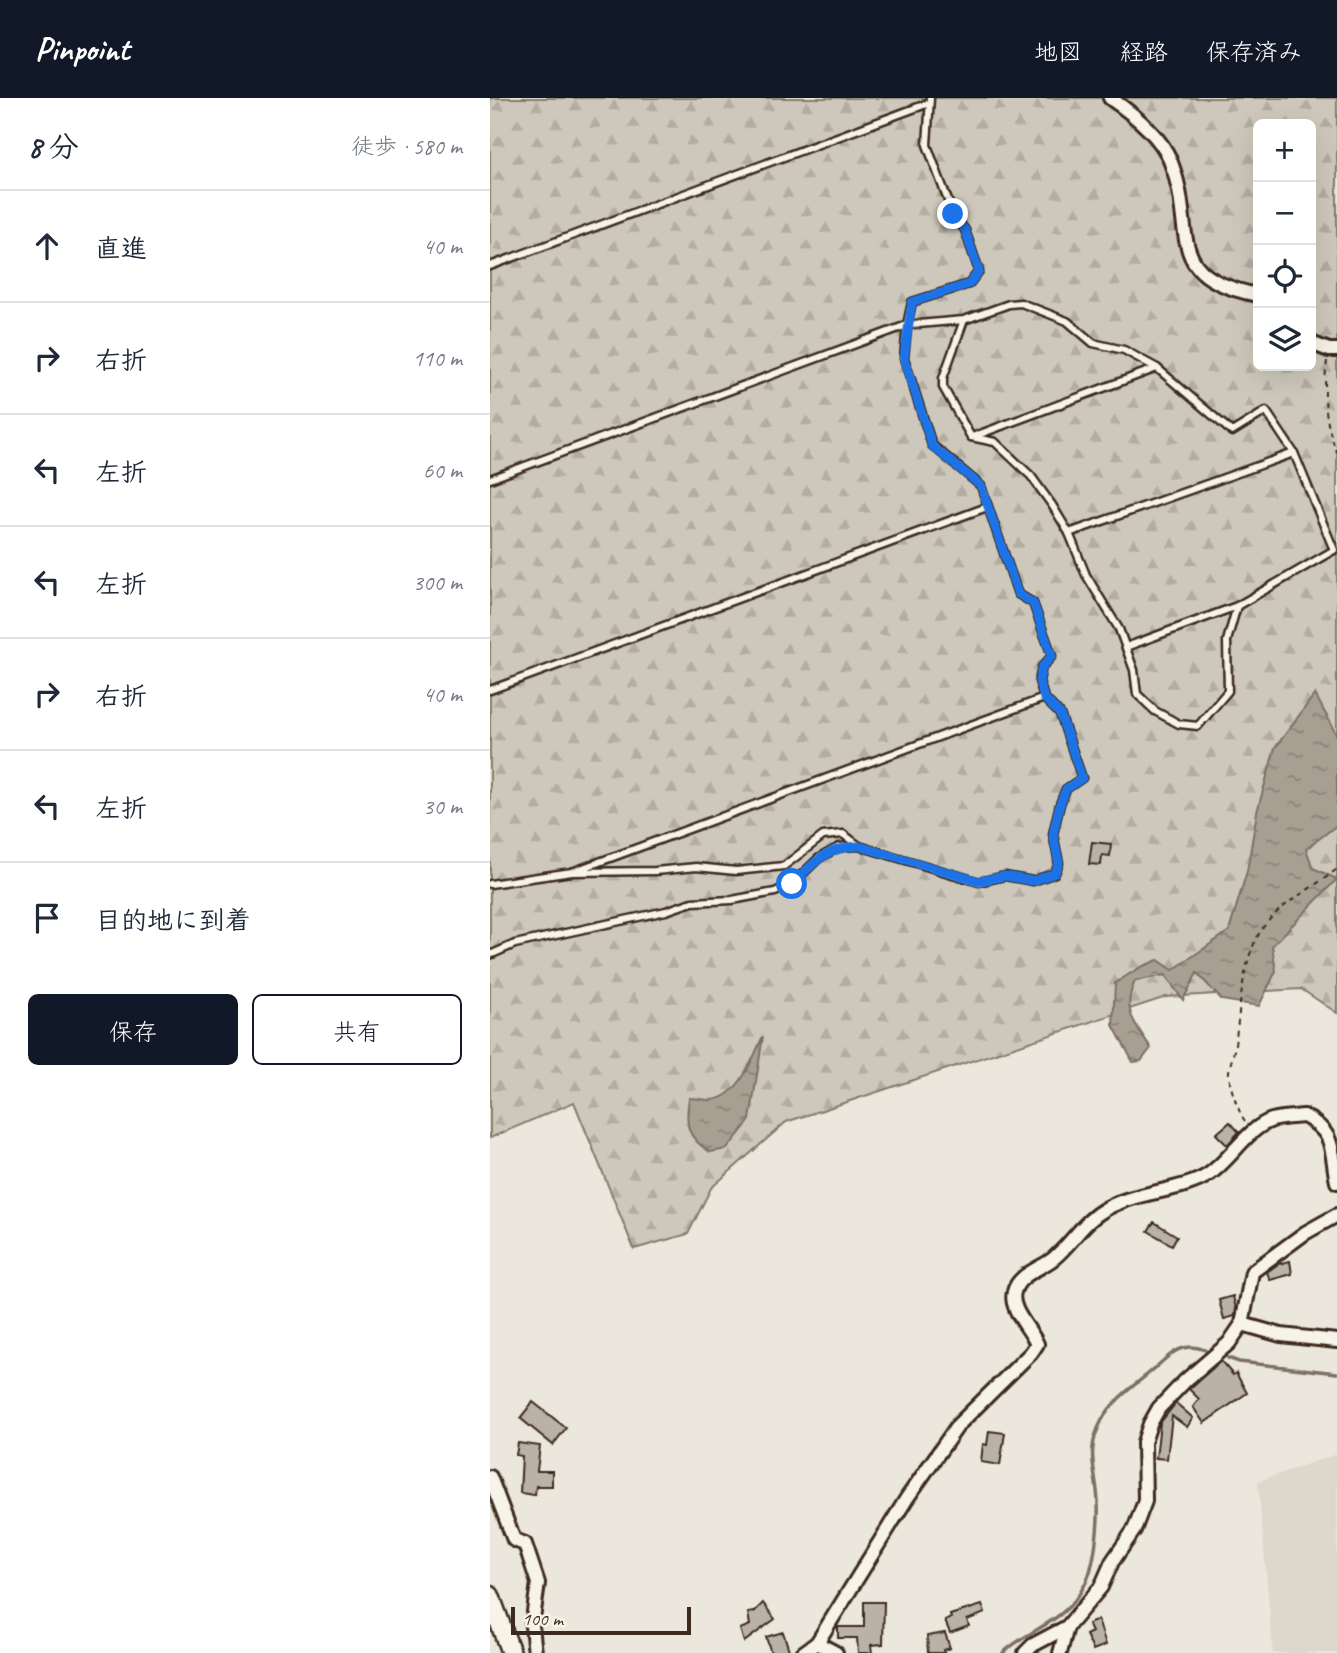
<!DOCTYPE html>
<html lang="ja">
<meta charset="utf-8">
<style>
body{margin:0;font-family:Caveat,"Klee One",sans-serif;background:#f6f6f7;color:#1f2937}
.controls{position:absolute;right:21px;top:21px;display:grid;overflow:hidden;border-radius:10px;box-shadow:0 7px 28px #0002}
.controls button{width:63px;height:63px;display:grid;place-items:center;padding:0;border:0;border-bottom:2px solid #e0e1e3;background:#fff;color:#1f2937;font:35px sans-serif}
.scale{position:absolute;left:21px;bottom:18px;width:180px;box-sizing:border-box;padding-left:7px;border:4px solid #3b2a1e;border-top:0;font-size:19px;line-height:24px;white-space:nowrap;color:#3b2a1e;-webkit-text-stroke:5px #f7f3e8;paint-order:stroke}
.stop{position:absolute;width:21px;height:21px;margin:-16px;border:5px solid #1a73e8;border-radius:50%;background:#fff}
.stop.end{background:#1a73e8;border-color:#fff;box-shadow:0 2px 7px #0008}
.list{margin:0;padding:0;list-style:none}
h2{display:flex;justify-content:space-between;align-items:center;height:91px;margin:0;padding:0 28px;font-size:30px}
h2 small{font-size:23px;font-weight:400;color:#747a83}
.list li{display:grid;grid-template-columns:46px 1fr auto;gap:21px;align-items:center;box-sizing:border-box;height:112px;padding:0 28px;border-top:2px solid #e0e1e3}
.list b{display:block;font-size:26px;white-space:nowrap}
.list em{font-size:23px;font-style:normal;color:#747a83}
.actions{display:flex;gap:14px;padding:21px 28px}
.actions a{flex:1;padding:16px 0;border:2px solid #111827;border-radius:10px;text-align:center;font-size:24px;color:#111827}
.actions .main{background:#111827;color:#fff}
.icon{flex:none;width:38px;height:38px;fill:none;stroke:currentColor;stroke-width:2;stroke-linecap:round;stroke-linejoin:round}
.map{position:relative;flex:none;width:847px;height:1555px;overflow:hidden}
header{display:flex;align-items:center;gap:42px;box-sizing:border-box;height:98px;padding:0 35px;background:#111827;color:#fff}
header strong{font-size:33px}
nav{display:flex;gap:38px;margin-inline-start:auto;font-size:24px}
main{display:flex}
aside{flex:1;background:#fff}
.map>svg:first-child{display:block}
.built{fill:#ddd7cc}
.forest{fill:url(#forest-firs);stroke:#84796d;stroke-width:2;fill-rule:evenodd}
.water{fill:url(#water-ripples);stroke:#7c7064;stroke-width:2}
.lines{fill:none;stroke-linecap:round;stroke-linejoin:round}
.stream{stroke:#7c7064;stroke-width:3.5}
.building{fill:#bab2a7;stroke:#3b2a1e;stroke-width:2}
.service-casing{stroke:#3b2a1e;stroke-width:11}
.minor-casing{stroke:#3b2a1e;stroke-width:18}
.secondary-casing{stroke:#3b2a1e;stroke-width:23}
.path{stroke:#3b2a1e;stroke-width:2;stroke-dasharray:5 5;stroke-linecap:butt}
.service{stroke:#f7f3e8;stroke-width:6}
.minor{stroke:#f7f3e8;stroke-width:12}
.secondary{stroke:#f7f3e8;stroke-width:18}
.route{stroke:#1a73e8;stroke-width:9}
</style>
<header>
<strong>Pinpoint</strong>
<nav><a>地図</a><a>経路</a><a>保存済み</a></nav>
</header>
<main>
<aside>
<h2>8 分<small>徒歩 · 580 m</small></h2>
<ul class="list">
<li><svg class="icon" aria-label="ahead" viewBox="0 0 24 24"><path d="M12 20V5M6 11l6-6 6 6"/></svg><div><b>直進</b></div><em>40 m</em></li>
<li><svg class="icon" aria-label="right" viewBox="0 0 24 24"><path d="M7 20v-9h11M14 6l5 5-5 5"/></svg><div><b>右折</b></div><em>110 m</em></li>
<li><svg class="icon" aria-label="left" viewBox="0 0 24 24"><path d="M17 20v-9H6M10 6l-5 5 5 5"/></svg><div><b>左折</b></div><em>60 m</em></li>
<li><svg class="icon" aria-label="left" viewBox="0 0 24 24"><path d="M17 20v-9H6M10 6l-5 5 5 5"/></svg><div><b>左折</b></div><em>300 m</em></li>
<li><svg class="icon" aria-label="right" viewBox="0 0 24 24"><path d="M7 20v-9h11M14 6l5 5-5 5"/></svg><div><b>右折</b></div><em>40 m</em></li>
<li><svg class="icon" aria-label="left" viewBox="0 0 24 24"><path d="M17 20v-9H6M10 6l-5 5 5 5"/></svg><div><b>左折</b></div><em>30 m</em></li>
<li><svg class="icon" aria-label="arrive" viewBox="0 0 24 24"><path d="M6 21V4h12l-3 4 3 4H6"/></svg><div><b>目的地に到着</b></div></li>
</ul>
<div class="actions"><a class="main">保存</a><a>共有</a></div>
</aside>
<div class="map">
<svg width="847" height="1555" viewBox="0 0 847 1555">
<defs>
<pattern id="forest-firs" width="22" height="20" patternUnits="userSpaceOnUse" patternTransform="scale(1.75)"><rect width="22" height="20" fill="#cec8bc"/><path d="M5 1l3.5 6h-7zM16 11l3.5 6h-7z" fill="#b2aca1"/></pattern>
<pattern id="water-ripples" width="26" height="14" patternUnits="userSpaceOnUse" patternTransform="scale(1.75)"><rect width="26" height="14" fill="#a89f93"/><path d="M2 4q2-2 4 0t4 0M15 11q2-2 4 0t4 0" fill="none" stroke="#8a8277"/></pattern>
</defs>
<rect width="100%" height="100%" fill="#ece7dc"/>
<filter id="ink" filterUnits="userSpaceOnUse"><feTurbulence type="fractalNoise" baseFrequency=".0143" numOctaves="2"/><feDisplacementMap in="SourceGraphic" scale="14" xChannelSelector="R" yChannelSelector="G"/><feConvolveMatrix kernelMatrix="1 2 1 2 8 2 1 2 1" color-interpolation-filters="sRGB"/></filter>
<g filter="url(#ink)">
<!-- built -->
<polygon class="built" points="847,1356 847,1555 783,1555 768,1383"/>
<!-- forest -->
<path class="forest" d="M0 0H847V915L811 891 676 899 296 1024 221 1090 198 1136 144 1151 84 1004 0 1040ZM768 26H821V268H768Z"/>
<!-- water -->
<g class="water">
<path d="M825 596 847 638V727L816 751 823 770 847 781 782 848 786 873 769 908 732 902 707 875 693 902 675 877 645 883C631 913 645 925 661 950L651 963 643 964 623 927 625 885 651 869 668 862 683 872 739 833 757 773 767 714 785 650Z"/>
<path d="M273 938 260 1022 237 1051 220 1054C196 1039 195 1026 199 1000 206 1000 214 1002 221 1002 250 1000 263 959 273 938Z"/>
</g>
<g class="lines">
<!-- stream -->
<g class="stream">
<polyline points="738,1260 749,1264 847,1275"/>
<path d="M513 1555C540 1530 575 1525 594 1488 605 1469 609 1426 608 1405 607 1372 594 1355 612 1322 624 1300 647 1286 665 1270 681 1255 693 1243 715 1252"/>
</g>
</g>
<!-- building -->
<g class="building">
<polygon points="602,744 621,746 620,758 612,757 611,767 599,766"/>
<polygon points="740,1024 749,1034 737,1047 726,1036"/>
<polygon points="664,1124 687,1138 682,1147 658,1133"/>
<polygon points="800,1163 802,1176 780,1182 777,1174 788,1166"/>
<polygon points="743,1198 746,1210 745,1218 734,1221 729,1202"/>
<polygon points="731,1263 743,1277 746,1275 757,1295 714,1325 703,1309 709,1301 699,1291"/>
<polygon points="43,1304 76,1330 63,1347 30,1320"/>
<polygon points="686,1305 703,1320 697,1329 682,1318 677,1361 666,1360 670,1325"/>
<polygon points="499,1333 515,1335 510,1367 491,1364 493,1346 497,1347"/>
<polygon points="28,1345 50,1348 47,1373 62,1373 62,1388 46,1388 45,1397 30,1395 32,1358 26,1357"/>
<polygon points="374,1504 394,1504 393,1546 381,1547 382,1555 368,1555 367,1540 348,1540 348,1529 374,1529"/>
<polygon points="273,1505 285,1521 254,1544 250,1531 260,1527 258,1515 264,1514"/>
<polygon points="492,1507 495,1515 477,1522 479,1528 460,1535 455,1523 461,1520 460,1517"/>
<polygon points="608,1522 616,1547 603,1552 596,1537 602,1534 598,1526"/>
<polygon points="293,1534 300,1555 281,1555 276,1539"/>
<polygon points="455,1535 460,1550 453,1552 454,1555 438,1555 437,1538"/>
</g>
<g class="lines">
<!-- service casing -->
<g class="service-casing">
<g id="service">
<polyline points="0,168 439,5"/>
<polyline points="482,339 667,270"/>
<polyline points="0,381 417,227 474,222 453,280 453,289 481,339 505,344 541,378 562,407 579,435 596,477 629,531 644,572 647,596 665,613 689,626 708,628 738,593 737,543 747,508 844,452 804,355 776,313 742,334 667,270 634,252 603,245 577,223 531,205 519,206 474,222"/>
<polyline points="579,435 804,355"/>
<polyline points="636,549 747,508"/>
<polyline points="0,592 497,409"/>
<polyline points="82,774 554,600"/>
<polyline points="0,786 82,774 165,773 206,769 246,773 294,768 333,738 353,736 369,748"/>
<polyline points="0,857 25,846 176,813 202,804 242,802 285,794 302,786 329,760 349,749 369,748 489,784 515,778 543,783 565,775 569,765 563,736 570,706 576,691 592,680 570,616 554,600 549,583 552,569 562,558 543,505 528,496 491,388 442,347 414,260 417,227 422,204 479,186 489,173 475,132 463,116 437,47 440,0"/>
</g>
</g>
<!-- minor casing -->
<g class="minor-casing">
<g id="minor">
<path d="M620 0C642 15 670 37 680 62 708 130 669 178 768 197"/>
<polyline points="821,245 839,252 847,252"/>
<polyline points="752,1226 791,1237 847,1243"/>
<polyline points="0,1379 24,1442 35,1446 48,1485 42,1528 45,1555"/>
<path d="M327 1545 417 1400 468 1327 541 1255 547 1246C540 1230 519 1211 524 1194 528 1176 551 1171 564 1160 584 1143 593 1123 617 1110 648 1093 691 1094 718 1077 741 1062 756 1031 782 1022 792 1019 804 1019 814 1018 847 1036 840 1051 847 1084"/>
<polyline points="313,1555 327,1545 346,1555"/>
<polyline points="535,1555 543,1547 577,1529 611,1489 622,1464 644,1432 655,1403 654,1344 660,1326 669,1310 696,1282 739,1245 752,1226 762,1174 815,1135 847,1117"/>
<polyline points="570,1555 577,1529"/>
</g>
</g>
<!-- secondary casing -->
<g class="secondary-casing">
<polyline id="secondary" points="0,1498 21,1555"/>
</g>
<!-- path -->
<g class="path">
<path d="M837 263C833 295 834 324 847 354"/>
<path d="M755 1023C748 1014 738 984 739 973 740 966 743 959 744 952 751 914 750 859 775 827 794 803 824 790 847 771"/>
</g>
<!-- service -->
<use href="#service" class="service"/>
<!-- minor -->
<use href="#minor" class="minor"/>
<!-- secondary -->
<use href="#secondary" class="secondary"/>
</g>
</g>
<g class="lines" filter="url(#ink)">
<!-- route -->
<path class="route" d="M302 786C325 764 335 750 369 748L489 783 515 778 543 783 565 775 569 765 563 736 570 706 576 691 592 680 570 616 554 600 549 583 552 569 562 558 543 505 528 496 491 388 442 348 414 260 422 204 479 186 489 173 475 132 463 116"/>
</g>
</svg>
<div class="controls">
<button>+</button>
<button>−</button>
<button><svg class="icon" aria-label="locate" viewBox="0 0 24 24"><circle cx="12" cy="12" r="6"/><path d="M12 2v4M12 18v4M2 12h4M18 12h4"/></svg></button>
<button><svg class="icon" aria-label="layers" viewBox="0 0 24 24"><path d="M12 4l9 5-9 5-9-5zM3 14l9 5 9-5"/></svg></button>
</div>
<div class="scale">100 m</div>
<div class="stop" style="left:302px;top:786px"></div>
<div class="stop end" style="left:463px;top:116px"></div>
</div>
</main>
